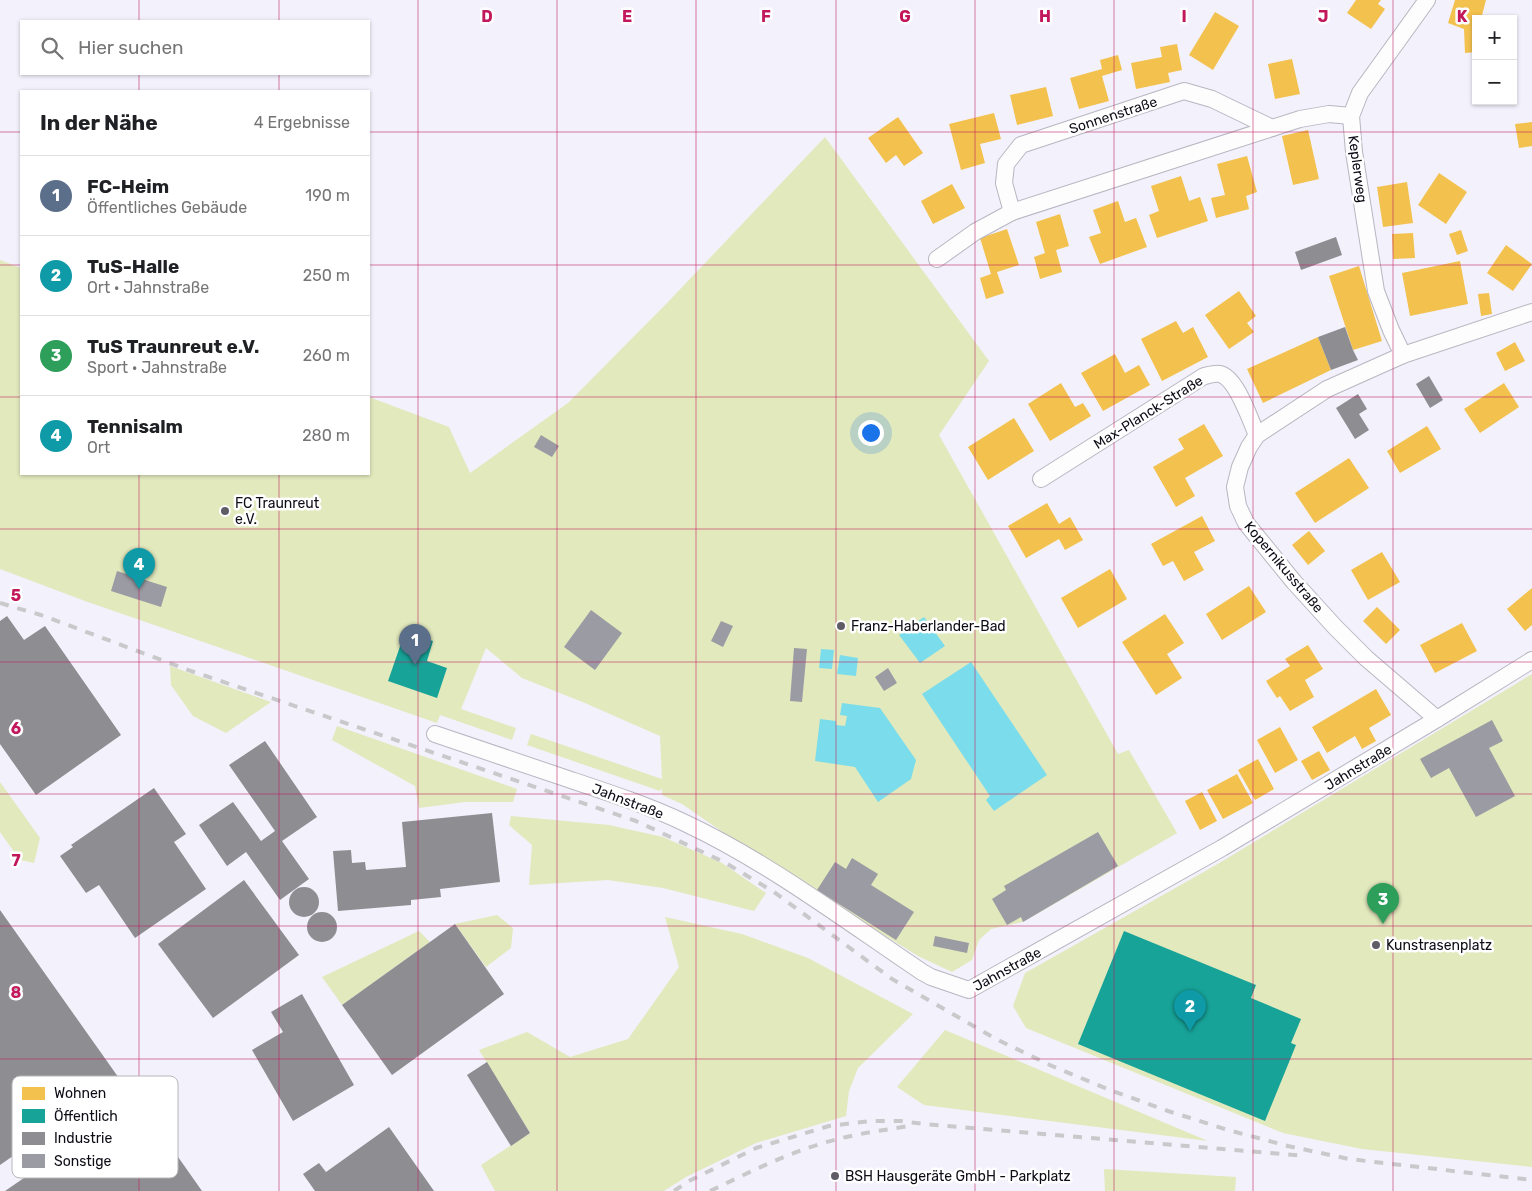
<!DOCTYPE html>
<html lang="de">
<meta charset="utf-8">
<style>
body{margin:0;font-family:Rubik,sans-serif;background:#f6f6f6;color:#202124}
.controls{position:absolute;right:15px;top:15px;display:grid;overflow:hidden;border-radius:0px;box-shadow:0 1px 4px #0004}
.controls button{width:45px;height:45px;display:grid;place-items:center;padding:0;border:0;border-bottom:1px solid #e0e0e0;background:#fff;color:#202124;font:25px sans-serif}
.you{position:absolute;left:870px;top:432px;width:18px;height:18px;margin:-12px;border:4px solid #fff;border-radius:50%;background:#1a73e8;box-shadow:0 0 0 8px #1a73e833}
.badge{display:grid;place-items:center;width:32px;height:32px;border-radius:50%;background:#2563eb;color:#fff;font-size:16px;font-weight:700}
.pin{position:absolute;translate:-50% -41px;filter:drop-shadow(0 1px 2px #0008)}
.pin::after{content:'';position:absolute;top:26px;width:18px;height:15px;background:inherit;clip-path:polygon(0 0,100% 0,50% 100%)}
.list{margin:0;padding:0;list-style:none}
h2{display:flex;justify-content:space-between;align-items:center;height:65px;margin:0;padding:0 20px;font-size:21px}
h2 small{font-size:16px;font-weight:400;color:#757577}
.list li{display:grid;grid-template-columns:32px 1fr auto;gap:15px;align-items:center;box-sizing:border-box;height:80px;padding:0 20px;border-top:1px solid #e0e0e0}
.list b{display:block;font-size:19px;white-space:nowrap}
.list p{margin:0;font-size:16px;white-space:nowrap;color:#757577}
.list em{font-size:16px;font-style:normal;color:#757577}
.icon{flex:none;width:28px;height:28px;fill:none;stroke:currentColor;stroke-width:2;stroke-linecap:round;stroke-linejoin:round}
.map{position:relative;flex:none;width:1532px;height:1191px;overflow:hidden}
.search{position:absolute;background:#fff;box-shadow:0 1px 4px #0004;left:20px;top:20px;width:350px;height:55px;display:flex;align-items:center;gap:12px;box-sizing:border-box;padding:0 18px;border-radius:0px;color:#757577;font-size:19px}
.panel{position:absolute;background:#fff;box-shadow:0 1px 4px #0004;left:20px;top:90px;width:350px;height:385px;border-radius:0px}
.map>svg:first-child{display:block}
.green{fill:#e2e9bd}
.water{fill:#7bddeb}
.homes{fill:#f2c14e}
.public{fill:#17a398}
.industry{fill:#8d8d92}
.building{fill:#9b9ba4}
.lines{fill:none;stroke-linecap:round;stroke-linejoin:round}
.minor-casing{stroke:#b8b6c0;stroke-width:18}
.minor{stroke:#fdfdfe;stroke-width:16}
.rail{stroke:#c9c9cb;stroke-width:4;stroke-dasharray:9 9;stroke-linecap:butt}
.grid{fill:none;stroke:#c2185b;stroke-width:1;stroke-opacity:0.55}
.poi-dot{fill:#5f5c66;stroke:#fff;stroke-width:2}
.labels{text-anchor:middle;stroke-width:5;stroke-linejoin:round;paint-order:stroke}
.street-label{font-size:14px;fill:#0f0c16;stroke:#fff}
.poi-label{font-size:14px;fill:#0f0c16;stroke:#fff;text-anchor:start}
.key{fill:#fff;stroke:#b7b6b9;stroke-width:1}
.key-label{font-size:14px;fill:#0f0c16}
.grid-label{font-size:16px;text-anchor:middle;font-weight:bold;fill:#c2185b;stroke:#fff;stroke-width:5;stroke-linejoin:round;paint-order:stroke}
</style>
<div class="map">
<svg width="1532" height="1191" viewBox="0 0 1532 1191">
<rect width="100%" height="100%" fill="#f3f1fb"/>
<!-- green -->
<g class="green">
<polygon points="825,137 989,361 939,435 1118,754 1129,750 1177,833 1023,922 991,929 979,940 972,960 952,972 918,956 769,864 682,804 662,795 662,788 660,791 527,745 531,734 662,779 660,736 585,703 522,678 486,648 461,709 516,728 512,740 440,715 437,723 85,601 0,569 0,260 21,268 21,474 369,474 369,397 449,427 470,473 568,403 667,303"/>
<polygon points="170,666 271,702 226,733 193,716 171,685"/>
<polygon points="1532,674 1532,1167 1362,1149 1283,1133 1026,1028 1013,1006 1025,973 1216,865"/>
<polygon points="337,726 517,789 513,802 465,802 419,808 415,786 332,740"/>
<polygon points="0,782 40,838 34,863 20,860 0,832"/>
<polygon points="511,816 609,825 663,837 722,863 766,893 754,911 663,888 608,880 529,885 532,845 509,825"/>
<polygon points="497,915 513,928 511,948 486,967 455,924"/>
<polygon points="665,917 742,934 808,958 913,1014 858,1068 849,1091 846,1116 756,1143 686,1177 664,1191 495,1191 481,1165 530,1133 479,1050 527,1032 570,1057 628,1039 679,967"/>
<polygon points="419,931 430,942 342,1005 322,977"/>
<polygon points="945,1030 1208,1141 924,1105 897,1087"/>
<polygon points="1104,1169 1236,1177 1235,1191 1105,1191"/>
</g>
<!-- water -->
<g class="water">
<polygon points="924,617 945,646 920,663 899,635"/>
<polygon points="821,649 834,650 832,669 819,668"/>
<polygon points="840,655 858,658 856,676 837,674"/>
<polygon points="971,662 1047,775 994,811 986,800 990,796 922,694"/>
<polygon points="842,703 880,708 916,760 911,779 878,802 855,767 815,761 820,719 836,721 836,725 845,726 847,716 840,715"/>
</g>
<!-- homes -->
<g class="homes">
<polygon points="1356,0 1381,0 1378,4 1385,9 1371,29 1347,13"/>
<polygon points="1455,0 1486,0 1481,19 1476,19 1476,52 1465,53 1464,29 1448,23"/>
<polygon points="1215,12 1239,26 1213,70 1189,55"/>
<polygon points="1177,44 1182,70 1168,73 1170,82 1136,89 1131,63 1162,57 1160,47"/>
<polygon points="1118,55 1122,70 1102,76 1109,101 1079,109 1070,78 1102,69 1100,60"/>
<polygon points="1292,59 1300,94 1275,99 1268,64"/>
<polygon points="1046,87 1053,116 1017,125 1010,95"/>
<polygon points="994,113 1001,139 980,144 985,163 961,170 949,124"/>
<polygon points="898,117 923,153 904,166 896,155 886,163 868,138"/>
<polygon points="1532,122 1532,146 1519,148 1515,124"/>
<polygon points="1308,130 1319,179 1293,185 1282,136"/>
<polygon points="1247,156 1257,192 1246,196 1249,209 1216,218 1211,198 1225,195 1217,164"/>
<polygon points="1439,173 1467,192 1446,224 1418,205"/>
<polygon points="1181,176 1189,201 1200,197 1208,221 1157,238 1149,215 1159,211 1151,186"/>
<polygon points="1407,182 1413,223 1383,227 1377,187"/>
<polygon points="952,184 965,208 933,224 921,201"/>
<polygon points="1118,201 1125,222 1136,218 1147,247 1100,264 1089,237 1101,233 1093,210"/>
<polygon points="1060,214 1069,246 1056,250 1062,272 1040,279 1034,257 1045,253 1036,222"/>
<polygon points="1007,229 1019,265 997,272 1004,293 986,299 980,278 991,274 980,238"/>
<polygon points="1461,230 1468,251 1457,255 1449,234"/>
<polygon points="1413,233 1415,258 1393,259 1392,234"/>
<polygon points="1506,245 1532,264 1513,291 1487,273"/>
<polygon points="1460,261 1468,304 1410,316 1402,273"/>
<polygon points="1359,266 1382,341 1353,350 1329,276"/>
<polygon points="1239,291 1256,316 1247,323 1254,332 1229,349 1205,315"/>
<polygon points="1489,293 1492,314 1481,316 1478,294"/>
<polygon points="1176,321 1183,333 1193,327 1208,357 1162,381 1141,339"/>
<polygon points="1318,337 1331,370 1263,403 1247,369"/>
<polygon points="1515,342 1525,361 1505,371 1496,353"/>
<polygon points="1115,354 1125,373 1139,365 1150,385 1103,411 1081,373"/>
<polygon points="1061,383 1075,407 1083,403 1091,416 1050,441 1028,404"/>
<polygon points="1504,383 1519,407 1480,433 1464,409"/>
<polygon points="1014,418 1034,451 988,480 968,447"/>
<polygon points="1204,424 1223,456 1185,478 1195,496 1176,507 1153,467 1184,449 1178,439"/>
<polygon points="1427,426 1441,449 1400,473 1387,451"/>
<polygon points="1349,458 1369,488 1315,523 1295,493"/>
<polygon points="1047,503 1059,524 1070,517 1083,540 1065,550 1059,539 1026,558 1008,526"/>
<polygon points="1202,516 1215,541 1194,552 1204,570 1184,581 1173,561 1163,566 1151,544"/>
<polygon points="1309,531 1325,551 1308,565 1292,545"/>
<polygon points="1382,552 1400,582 1368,600 1351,570"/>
<polygon points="1110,569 1127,599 1078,628 1061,598"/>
<polygon points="1249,586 1266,612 1222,640 1206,614"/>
<polygon points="1532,588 1532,625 1525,631 1507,609"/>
<polygon points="1377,607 1400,630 1386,644 1363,621"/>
<polygon points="1165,614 1184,643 1167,654 1182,678 1156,695 1122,642"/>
<polygon points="1462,623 1477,651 1435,673 1420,645"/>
<polygon points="1308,645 1323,669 1305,680 1314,697 1290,711 1280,696 1277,698 1266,681 1290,666 1285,659"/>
<polygon points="1376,689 1391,715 1369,728 1376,741 1362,749 1355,736 1327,753 1312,727"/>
<polygon points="1280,727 1298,760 1275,773 1257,740"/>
<polygon points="1319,751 1330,770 1312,780 1301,761"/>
<polygon points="1258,759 1274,789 1255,800 1238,770"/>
<polygon points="1237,774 1253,803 1223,819 1207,790"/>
<polygon points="1202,792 1217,821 1200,830 1185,801"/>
</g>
<!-- public -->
<g class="public">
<polygon points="405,632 433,641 427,661 447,668 437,698 388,681"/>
<polygon points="1124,931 1256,985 1251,998 1301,1019 1291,1043 1296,1045 1265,1121 1078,1044"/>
</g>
<!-- industry -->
<g class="industry">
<polygon points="1336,237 1342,255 1301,270 1295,252"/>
<polygon points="1345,327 1353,350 1358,360 1331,370 1318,337"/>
<polygon points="1429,376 1443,400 1430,408 1416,384"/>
<polygon points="1358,394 1367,409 1359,414 1369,430 1355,439 1336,408"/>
<polygon points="7,616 24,640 45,626 121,735 36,795 0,744 0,621"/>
<polygon points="265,741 317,817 282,841 309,879 280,900 246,852 227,866 199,825 233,802 261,841 275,831 229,765"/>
<polygon points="154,788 186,834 174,842 206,889 135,938 99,885 86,893 60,856 73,847 71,845"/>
<polygon points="492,813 500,882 440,889 441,897 411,900 411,905 338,911 333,851 351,850 352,863 365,862 366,870 406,867 402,822"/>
<polygon points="244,880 299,955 213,1018 158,944"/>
<circle cx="304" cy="902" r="15"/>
<polygon points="0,910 121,1081 0,1165"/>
<circle cx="322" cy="927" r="15"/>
<polygon points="455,924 504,994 392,1075 342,1005"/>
<polygon points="302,994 354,1085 293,1121 252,1050 283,1032 271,1012"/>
<polygon points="487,1062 530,1133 511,1146 467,1075"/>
<polygon points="145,1110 202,1191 5,1191 117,1114 125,1124"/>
<polygon points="389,1127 434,1191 315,1191 303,1174 319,1163 326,1172"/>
</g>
<!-- building -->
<g class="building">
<polygon points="541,435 559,446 552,457 534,447"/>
<polygon points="117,571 167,587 161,607 111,591"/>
<polygon points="591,610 622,633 595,670 564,647"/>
<polygon points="721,621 733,626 723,647 711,641"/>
<polygon points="794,648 807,649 802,702 790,701"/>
<polygon points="888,668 897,683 884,691 875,677"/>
<polygon points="1492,720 1503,741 1489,748 1515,796 1476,817 1449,768 1431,778 1420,759"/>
<polygon points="1098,832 1118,866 1023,922 1021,917 1007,925 992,899 1006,890 1004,886"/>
<polygon points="852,858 878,874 871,885 914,912 896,940 817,890 835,862 846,869"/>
<polygon points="935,936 969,943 967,953 933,946"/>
</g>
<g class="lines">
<!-- minor casing -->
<g class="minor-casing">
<g id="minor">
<polyline points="1012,212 1004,183 1006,164 1021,145 1184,91 1212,99 1272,128"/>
<polyline points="937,259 975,232 1012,212 1300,119 1329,114 1351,116"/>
<polyline points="1403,355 1391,330 1376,291 1354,152 1351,116 1360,93 1427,0"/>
<path d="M1041 479 1204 376C1209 375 1216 373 1220 374 1237 378 1250 420 1257 435"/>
<polyline points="1437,719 1366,658 1335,627 1294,582 1246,523 1238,506 1235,487 1240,467 1249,447 1257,435 1327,389 1403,355 1532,312"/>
<path d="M435 734C479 749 523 764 568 779 607 792 647 805 685 823 768 862 846 921 922 972L931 977 969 990 1222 848 1437 719 1532 660"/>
</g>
</g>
<!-- minor -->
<use href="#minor" class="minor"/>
<!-- rail -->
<g class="rail">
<polyline points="0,603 41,615 191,671 636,821 724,862 774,892 892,979 996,1039 1052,1066 1110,1090 1168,1111 1228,1130 1288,1146 1349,1159 1532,1180"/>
<polyline points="674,1191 689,1181 756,1148 829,1126 870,1121 900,1121 924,1124 1306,1156"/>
<path d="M710 1191C752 1171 793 1150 838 1139 861 1133 885 1130 909 1126"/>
</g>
</g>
<!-- grid -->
<path class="grid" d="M139 0V21M279 0V21M418 0V1191M557 0V1191M696 0V1191M836 0V1191M975 0V1191M1114 0V1191M1253 0V1191M1393 0V1191M139 74V91M279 74V91M0 132H21M369 132H1532M0 265H21M369 265H1532M0 397H21M369 397H1532M139 474V1191M279 474V1191M0 529H1532M0 662H1532M0 794H1532M0 926H1532M0 1059H1532"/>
<!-- markers -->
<g class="poi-dot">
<circle cx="225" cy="511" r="5"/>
<circle cx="841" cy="626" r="5"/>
<circle cx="1376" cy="945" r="5"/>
<circle cx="835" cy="1176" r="5"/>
</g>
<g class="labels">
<!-- street labels -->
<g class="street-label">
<text transform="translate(1113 115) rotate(-18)" y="5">Sonnenstraße</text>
<text transform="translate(1358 169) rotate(82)" y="5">Keplerweg</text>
<text transform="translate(1148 412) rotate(-32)" y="5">Max-Planck-Straße</text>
<text transform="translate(1284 567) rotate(50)" y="5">Kopernikusstraße</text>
<text transform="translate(1358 767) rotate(-31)" y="5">Jahnstraße</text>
<text transform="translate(628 801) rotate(21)" y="5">Jahnstraße</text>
<text transform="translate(1007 969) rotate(-29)" y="5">Jahnstraße</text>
</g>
<!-- poi labels -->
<g class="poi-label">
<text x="235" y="508">FC Traunreut<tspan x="235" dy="16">e.V.</tspan></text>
<text x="851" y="631">Franz-Haberlander-Bad</text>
<text x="1386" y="950">Kunstrasenplatz</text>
<text x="845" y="1181">BSH Hausgeräte GmbH - Parkplatz</text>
</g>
</g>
<!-- legend -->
<rect x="12" y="1076" width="166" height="102" rx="8" class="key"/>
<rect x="22" y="1087" width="23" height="13" fill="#f2c14e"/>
<rect x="22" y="1109" width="23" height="14" fill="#17a398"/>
<rect x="22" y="1132" width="23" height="13" fill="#8d8d92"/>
<rect x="22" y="1154" width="23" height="14" fill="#9b9ba4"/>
<g class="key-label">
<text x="54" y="1098">Wohnen</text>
<text x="54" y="1121">Öffentlich</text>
<text x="54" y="1143">Industrie</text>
<text x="54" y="1166">Sonstige</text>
</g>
<g class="grid-label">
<text x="487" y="22">D</text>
<text x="627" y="22">E</text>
<text x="766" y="22">F</text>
<text x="905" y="22">G</text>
<text x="1045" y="22">H</text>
<text x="1184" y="22">I</text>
<text x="1323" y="22">J</text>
<text x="1462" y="22">K</text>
<text x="16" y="601">5</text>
<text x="16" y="734">6</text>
<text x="16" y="866">7</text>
<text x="16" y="998">8</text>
</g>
</svg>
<div class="controls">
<button>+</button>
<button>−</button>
</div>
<div class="you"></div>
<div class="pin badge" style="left:415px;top:665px;background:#5c6f8a">1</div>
<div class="pin badge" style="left:1190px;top:1031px;background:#0f9aa8">2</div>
<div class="pin badge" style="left:1383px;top:924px;background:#2e9e5b">3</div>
<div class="pin badge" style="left:139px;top:589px;background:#0f9aa8">4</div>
<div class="search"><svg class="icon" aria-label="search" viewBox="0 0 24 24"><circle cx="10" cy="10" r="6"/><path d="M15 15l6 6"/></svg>Hier suchen</div>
<section class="panel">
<h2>In der Nähe<small>4 Ergebnisse</small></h2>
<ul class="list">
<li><span class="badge" style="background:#5c6f8a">1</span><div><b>FC-Heim</b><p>Öffentliches Gebäude</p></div><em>190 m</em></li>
<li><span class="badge" style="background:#0f9aa8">2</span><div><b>TuS-Halle</b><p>Ort · Jahnstraße</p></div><em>250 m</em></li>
<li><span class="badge" style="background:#2e9e5b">3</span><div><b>TuS Traunreut e.V.</b><p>Sport · Jahnstraße</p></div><em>260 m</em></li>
<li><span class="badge" style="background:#0f9aa8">4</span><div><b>Tennisalm</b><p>Ort</p></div><em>280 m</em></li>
</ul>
</section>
</div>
